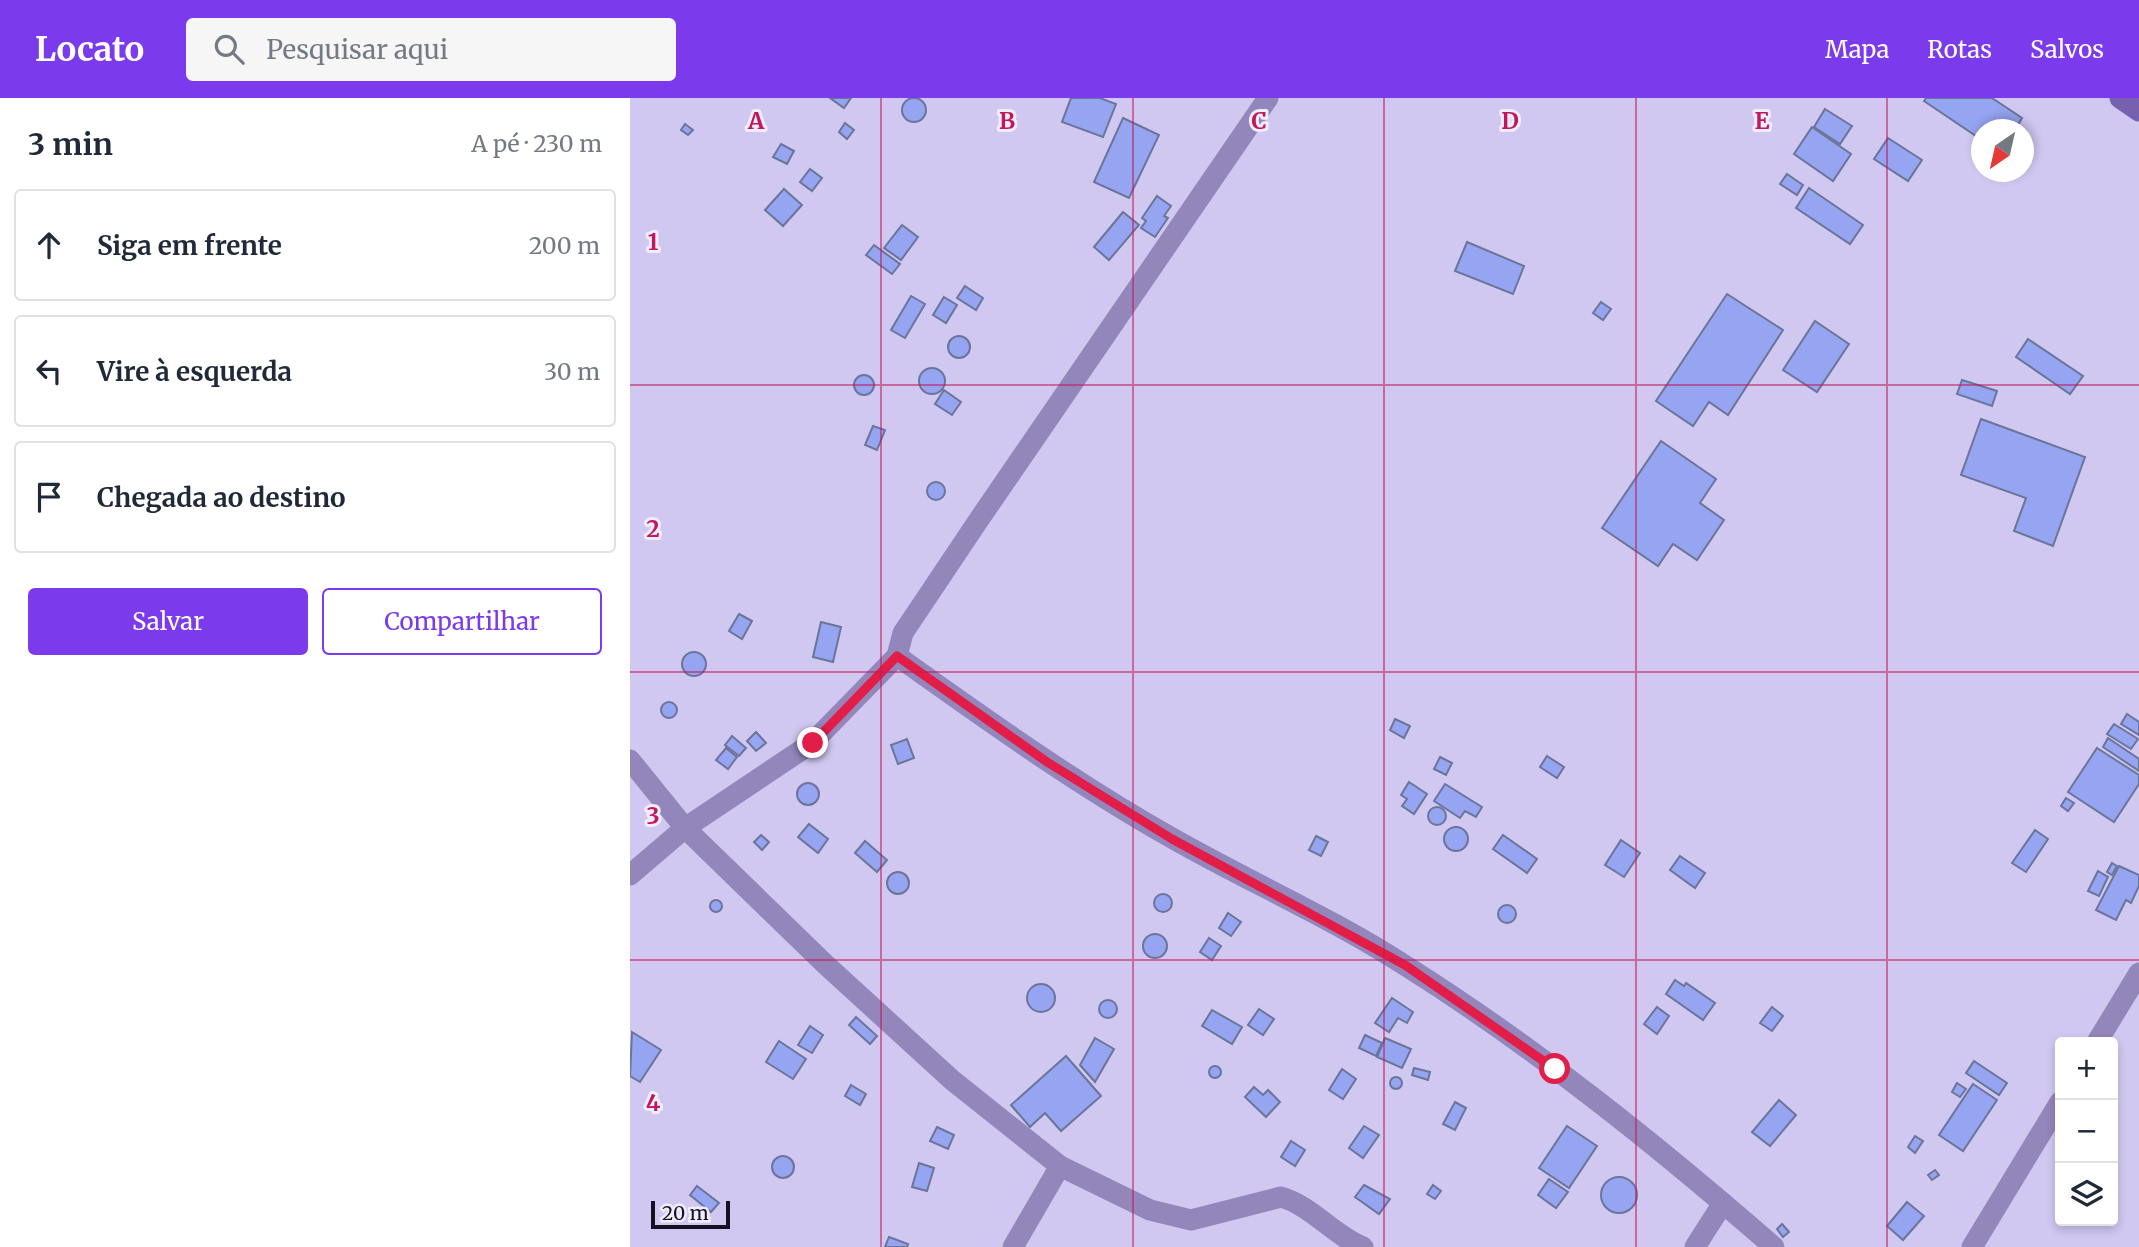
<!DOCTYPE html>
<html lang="pt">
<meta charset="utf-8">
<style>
body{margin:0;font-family:Merriweather,serif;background:#f6f6f7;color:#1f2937}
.controls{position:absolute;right:21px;bottom:21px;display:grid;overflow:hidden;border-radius:7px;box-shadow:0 4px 10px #0003}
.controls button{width:63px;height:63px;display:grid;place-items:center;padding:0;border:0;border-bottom:2px solid #e0e1e3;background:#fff;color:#1f2937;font:35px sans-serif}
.compass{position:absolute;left:1341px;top:21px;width:63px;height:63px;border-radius:50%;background:#fff;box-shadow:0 4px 10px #0003;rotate:214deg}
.scale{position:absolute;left:21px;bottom:18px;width:79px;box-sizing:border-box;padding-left:7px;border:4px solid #151120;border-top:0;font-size:19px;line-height:24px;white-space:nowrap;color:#151120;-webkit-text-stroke:5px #f0edfe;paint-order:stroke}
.stop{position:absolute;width:21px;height:21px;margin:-16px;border:5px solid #e11d48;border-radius:50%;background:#fff}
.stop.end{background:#e11d48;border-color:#fff;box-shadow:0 2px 7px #0008}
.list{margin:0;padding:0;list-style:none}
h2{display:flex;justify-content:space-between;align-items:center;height:91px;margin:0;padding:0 28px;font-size:30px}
h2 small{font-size:23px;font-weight:400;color:#747a83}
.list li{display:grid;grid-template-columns:46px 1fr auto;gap:21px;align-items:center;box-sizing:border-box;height:112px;margin:0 14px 14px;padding:0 14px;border:2px solid #e0e1e3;border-radius:7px}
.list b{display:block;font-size:26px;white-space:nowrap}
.list em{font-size:23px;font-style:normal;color:#747a83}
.actions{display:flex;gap:14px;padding:21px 28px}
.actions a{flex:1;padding:16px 0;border:2px solid #7c3aed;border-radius:7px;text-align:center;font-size:24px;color:#7c3aed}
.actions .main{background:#7c3aed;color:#fff}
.icon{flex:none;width:38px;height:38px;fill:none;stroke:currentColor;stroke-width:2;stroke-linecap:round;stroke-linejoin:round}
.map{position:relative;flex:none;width:1509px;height:1149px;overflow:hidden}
header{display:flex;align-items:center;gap:42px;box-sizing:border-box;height:98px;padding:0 35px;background:#7c3aed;color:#fff}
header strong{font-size:33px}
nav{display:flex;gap:38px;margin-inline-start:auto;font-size:24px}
.search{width:490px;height:63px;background:#f6f6f7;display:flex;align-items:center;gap:18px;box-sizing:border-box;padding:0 24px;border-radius:7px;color:#747a83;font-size:26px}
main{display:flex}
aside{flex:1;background:#fff}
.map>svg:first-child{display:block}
.building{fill:#96a5f2;stroke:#6b7499;stroke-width:2}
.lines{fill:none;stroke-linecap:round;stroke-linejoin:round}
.street{stroke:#9286ba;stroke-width:21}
.secondary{stroke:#7561ad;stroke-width:21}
.route{stroke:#e11d48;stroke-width:9}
.grid{fill:none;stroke:#c2185b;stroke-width:2;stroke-opacity:0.55}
.grid-label{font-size:23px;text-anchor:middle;font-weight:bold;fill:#c2185b;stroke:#f0edfe;stroke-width:6;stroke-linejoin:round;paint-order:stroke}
</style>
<header>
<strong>Locato</strong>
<div class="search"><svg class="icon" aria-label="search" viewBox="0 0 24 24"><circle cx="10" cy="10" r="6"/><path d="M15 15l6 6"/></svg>Pesquisar aqui</div>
<nav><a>Mapa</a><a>Rotas</a><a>Salvos</a></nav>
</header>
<main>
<aside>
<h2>3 min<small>A pé · 230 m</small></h2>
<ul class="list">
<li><svg class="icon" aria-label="ahead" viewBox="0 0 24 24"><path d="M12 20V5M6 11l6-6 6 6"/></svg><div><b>Siga em frente</b></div><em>200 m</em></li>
<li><svg class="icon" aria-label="left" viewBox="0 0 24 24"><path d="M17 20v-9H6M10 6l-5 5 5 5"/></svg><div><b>Vire à esquerda</b></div><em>30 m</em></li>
<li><svg class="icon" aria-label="arrive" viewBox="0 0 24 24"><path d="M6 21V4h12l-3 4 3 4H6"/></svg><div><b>Chegada ao destino</b></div></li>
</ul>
<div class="actions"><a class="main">Salvar</a><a>Compartilhar</a></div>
</aside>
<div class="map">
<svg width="1509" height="1149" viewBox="0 0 1509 1149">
<rect width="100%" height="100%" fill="#d1c8f2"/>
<!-- building -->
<g class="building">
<polygon points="200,0 221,0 214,10"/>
<polygon points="441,0 470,0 486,6 473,39 432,24"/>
<polygon points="1296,0 1362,0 1392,20 1385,32 1352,32 1352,42 1294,3"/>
<circle cx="284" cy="12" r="12"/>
<polygon points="1195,11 1222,28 1210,46 1184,29"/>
<polygon points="493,20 529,37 499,100 464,84"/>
<polygon points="215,25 224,32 217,41 209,34"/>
<polygon points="55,26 63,32 58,37 51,32"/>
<polygon points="1182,29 1221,56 1203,83 1164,56"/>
<polygon points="1258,40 1292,62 1278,83 1244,61"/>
<polygon points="151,46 164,53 157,66 143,59"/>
<polygon points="180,71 192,80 182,93 170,84"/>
<polygon points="1157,76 1173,87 1167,97 1150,86"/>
<polygon points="1179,90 1233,127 1220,146 1166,110"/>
<polygon points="154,91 172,107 153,128 135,112"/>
<polygon points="527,98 541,108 534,118 538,120 525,139 511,130 516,123 512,120"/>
<polygon points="493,114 509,127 479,162 464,149"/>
<polygon points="272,127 288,139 271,162 254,150"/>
<polygon points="837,144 894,168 883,196 825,173"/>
<polygon points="244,147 270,166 262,176 236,157"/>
<polygon points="335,188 353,200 346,212 327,200"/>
<polygon points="1097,196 1153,232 1098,317 1079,304 1063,328 1026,303"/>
<polygon points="281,198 295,206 275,240 261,232"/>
<polygon points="314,199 327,207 316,225 303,217"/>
<polygon points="971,204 981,211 973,222 963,215"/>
<polygon points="1185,223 1219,246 1187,294 1153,272"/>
<circle cx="329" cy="249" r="11"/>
<polygon points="1398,241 1453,278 1440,296 1386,259"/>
<circle cx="302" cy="283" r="13"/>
<circle cx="234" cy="287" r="10"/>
<polygon points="1332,282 1367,293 1362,308 1327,296"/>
<polygon points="314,292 331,304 322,317 305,306"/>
<polygon points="1351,321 1455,359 1423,448 1384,433 1396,400 1331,377"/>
<polygon points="243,328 255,332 247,352 235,347"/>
<polygon points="1031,343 1086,381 1070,405 1094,422 1067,462 1043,446 1028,468 972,430"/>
<circle cx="306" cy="393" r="9"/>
<polygon points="109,516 122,523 112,541 99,533"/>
<polygon points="191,524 211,529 203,564 183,559"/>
<circle cx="64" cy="566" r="12"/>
<circle cx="39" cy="612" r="8"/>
<polygon points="1497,616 1509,624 1509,637 1491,626"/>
<polygon points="765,621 780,628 774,640 760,632"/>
<polygon points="1484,626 1508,641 1501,651 1477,636"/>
<polygon points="126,634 136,645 126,653 117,643"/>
<polygon points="102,638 116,650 109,658 95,647"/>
<polygon points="1478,640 1509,661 1509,673 1473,649"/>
<polygon points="277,641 284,660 268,666 261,647"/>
<polygon points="96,650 107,659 98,671 86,662"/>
<polygon points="1467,650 1509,677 1509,686 1484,724 1438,694"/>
<polygon points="917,658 934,669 927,680 910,669"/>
<polygon points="810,659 822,665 816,677 804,671"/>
<polygon points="779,684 797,696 784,716 772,708 777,701 771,697"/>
<circle cx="178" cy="696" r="11"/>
<polygon points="815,686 852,709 846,719 835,713 830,720 804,703"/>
<polygon points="1436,700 1444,705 1438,713 1431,708"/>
<circle cx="807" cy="718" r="9"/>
<polygon points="179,726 198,741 188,755 168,739"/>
<circle cx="826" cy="741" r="12"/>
<polygon points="1405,732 1418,741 1396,774 1382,765"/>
<polygon points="131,737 139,744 132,752 124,744"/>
<polygon points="873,737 907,761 897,775 863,751"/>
<polygon points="686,738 698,744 691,758 679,752"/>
<polygon points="991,742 1010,755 994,779 975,767"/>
<polygon points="235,743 257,762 247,774 225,755"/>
<polygon points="1050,758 1075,775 1065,790 1040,772"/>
<polygon points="1482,765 1487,768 1482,777 1477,774"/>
<polygon points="1489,768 1509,777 1509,788 1501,805 1496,802 1486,822 1466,812"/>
<polygon points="1468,773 1478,779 1469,798 1458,793"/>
<circle cx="268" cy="785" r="11"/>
<circle cx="533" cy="805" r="9"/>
<circle cx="86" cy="808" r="6"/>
<circle cx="877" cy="816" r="9"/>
<polygon points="598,815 611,824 601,838 589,830"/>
<circle cx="525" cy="848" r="12"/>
<polygon points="579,840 591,848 582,862 570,854"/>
<polygon points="1045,882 1054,888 1056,885 1085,905 1073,922 1036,896"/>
<circle cx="411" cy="900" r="14"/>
<polygon points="762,900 783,914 777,925 768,920 759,934 745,925"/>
<circle cx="478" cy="911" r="9"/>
<polygon points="1027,909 1039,918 1027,936 1014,926"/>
<polygon points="1142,909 1153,918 1142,933 1130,925"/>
<polygon points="629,911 644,921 633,937 618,927"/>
<polygon points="582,912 612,929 602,946 572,928"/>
<polygon points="226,919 247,938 240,946 219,927"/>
<polygon points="180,928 193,937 182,955 168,947"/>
<polygon points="2,934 31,952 10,984 0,978"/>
<polygon points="735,937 752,945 746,958 729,950"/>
<polygon points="465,940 484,951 465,984 450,967"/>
<polygon points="755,940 781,951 772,970 747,959"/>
<polygon points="149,943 176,961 163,981 136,964"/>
<polygon points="436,958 471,998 431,1033 415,1015 400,1029 381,1007"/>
<polygon points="1344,963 1377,985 1369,997 1336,975"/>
<circle cx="585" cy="974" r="6"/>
<polygon points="784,970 800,974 798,982 782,977"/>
<polygon points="712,971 726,981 713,1001 699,992"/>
<circle cx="766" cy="985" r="6"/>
<polygon points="1327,985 1336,991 1330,999 1322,994"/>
<polygon points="1343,986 1367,1002 1333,1053 1309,1037"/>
<polygon points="221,987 236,996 230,1007 215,998"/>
<polygon points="624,989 633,997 638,992 650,1004 636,1019 615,999"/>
<polygon points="1149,1002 1166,1017 1140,1048 1122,1034"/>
<polygon points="825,1004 836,1010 825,1032 813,1026"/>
<polygon points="734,1028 749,1037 733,1060 719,1050"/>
<polygon points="937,1028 967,1048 939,1090 909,1070"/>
<polygon points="307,1029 324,1037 318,1051 300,1043"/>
<polygon points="1285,1038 1293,1043 1285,1055 1278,1049"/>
<polygon points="661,1043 675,1052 665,1068 651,1059"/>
<circle cx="153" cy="1069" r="11"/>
<polygon points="289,1065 304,1070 297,1093 282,1089"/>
<polygon points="1305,1072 1309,1077 1302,1082 1298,1077"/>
<circle cx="989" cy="1097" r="18"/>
<polygon points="919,1081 938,1094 926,1110 908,1097"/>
<polygon points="734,1087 760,1101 749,1116 725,1099"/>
<polygon points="803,1087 811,1093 805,1101 797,1096"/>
<polygon points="67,1088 89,1105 81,1114 60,1097"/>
<polygon points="1277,1104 1294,1118 1273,1142 1257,1128"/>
<polygon points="1152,1126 1159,1134 1153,1139 1147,1131"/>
<polygon points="259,1139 278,1146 277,1149 255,1149"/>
</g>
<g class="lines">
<!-- street -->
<g class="street">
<path d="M267 558C357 622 446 686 542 740 619 784 702 820 776 868 906 950 1028 1048 1144 1149"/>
<path d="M0 662 55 730 195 866 322 982 430 1068 520 1112 561 1122 651 1099C682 1108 703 1137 733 1149"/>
<polyline points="0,777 55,730 182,645 267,558 273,535 348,423 638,0"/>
<polyline points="1467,944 1509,875"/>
<polyline points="383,1149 430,1068"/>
<polyline points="1065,1149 1093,1105"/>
<polyline points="1342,1149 1430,1004"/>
</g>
<!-- secondary -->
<polyline class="secondary" points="1490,0 1509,13"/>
</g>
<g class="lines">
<!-- route -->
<polyline class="route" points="183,645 267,558 417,664 542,741 775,867 925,971"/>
</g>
<!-- grid -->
<path class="grid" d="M251 0V1149M503 0V1149M754 0V1149M1006 0V1149M1257 0V1149M0 287H1509M0 574H1509M0 862H1509"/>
<g class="grid-label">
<text x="126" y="31">A</text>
<text x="377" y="31">B</text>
<text x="629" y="31">C</text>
<text x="880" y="31">D</text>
<text x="1132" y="31">E</text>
<text x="23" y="152">1</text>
<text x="23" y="439">2</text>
<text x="23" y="726">3</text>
<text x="23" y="1013">4</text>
</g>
</svg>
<div class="controls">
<button>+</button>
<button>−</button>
<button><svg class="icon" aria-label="layers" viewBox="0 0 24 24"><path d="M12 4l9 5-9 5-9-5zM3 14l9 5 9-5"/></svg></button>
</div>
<svg class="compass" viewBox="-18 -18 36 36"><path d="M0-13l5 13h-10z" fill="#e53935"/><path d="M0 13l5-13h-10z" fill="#747a83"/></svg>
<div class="scale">20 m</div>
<div class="stop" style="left:925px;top:971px"></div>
<div class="stop end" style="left:183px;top:645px"></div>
</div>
</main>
